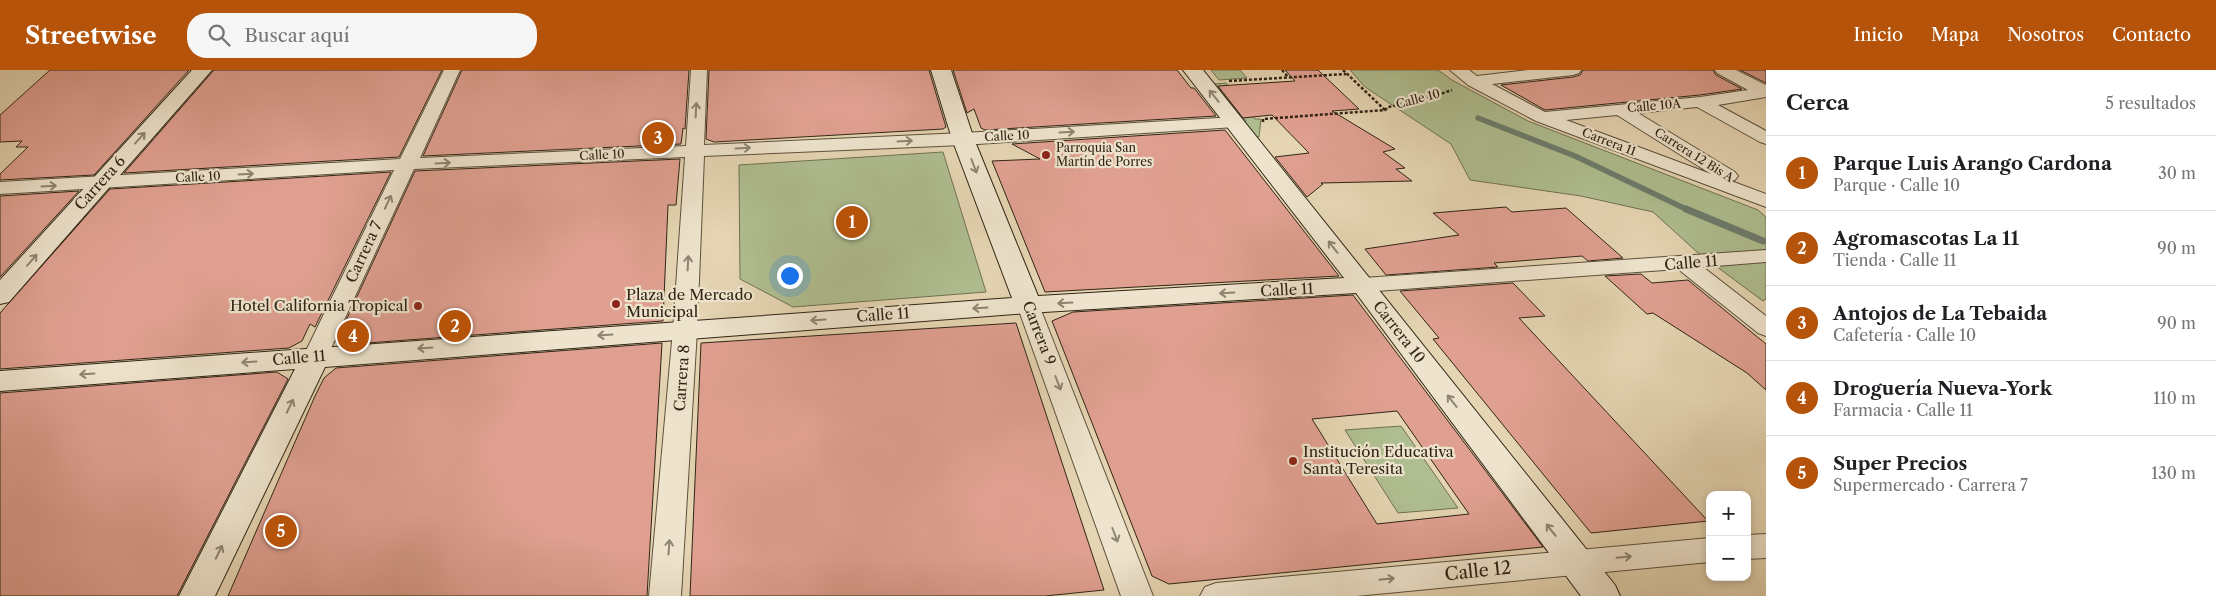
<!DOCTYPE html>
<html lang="es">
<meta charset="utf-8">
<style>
body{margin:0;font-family:"Libre Caslon Text",serif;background:#f6f6f6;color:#202124}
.controls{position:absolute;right:15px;bottom:15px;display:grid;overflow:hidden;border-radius:10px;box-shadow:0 2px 8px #0003}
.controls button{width:45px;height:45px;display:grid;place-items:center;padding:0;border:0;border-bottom:1px solid #e0e0e0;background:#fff;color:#202124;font:25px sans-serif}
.you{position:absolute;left:789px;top:205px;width:18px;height:18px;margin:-12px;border:4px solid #fff;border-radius:50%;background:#1a73e8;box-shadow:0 0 0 8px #1a73e833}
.badge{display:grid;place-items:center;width:32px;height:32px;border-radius:50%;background:#b45309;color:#fff;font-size:16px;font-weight:700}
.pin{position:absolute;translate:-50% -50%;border:2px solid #fff;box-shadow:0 1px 5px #0006}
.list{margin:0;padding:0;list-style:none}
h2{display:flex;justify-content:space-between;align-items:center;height:65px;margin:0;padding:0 20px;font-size:21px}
h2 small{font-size:16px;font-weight:400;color:#757577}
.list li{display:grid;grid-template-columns:32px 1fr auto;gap:15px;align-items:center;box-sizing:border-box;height:75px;padding:0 20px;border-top:1px solid #e0e0e0}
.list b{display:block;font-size:19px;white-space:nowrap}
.list p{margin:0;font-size:16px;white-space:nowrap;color:#757577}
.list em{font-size:16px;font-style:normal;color:#757577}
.icon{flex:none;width:28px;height:28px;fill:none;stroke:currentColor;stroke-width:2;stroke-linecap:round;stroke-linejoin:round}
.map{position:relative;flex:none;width:1766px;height:526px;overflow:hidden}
header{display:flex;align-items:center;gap:30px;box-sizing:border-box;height:70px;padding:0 25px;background:#b45309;color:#fff}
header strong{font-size:24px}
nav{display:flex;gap:28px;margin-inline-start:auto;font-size:18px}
.search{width:350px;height:45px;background:#f6f6f6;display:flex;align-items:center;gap:12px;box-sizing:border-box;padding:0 18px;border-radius:20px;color:#757577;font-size:19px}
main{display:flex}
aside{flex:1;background:#fff}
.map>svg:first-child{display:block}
.green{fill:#afbe90;stroke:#707152}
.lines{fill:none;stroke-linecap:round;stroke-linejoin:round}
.stream-far1{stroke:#6d7d6d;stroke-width:5.5}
.stream{stroke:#6d7d6d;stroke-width:7}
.building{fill:#e0a091;stroke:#302415;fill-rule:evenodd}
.street-casing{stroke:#5d503c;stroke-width:2}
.secondary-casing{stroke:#302415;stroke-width:2}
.path{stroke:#302415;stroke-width:2.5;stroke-dasharray:3 2;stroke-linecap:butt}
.street{fill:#eee4cd;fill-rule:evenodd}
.secondary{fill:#eee4cd;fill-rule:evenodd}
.oneway{stroke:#8f8471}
.poi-dot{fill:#8f2418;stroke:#eee4cd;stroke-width:2}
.labels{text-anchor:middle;stroke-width:4.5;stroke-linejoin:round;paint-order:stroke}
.far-street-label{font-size:12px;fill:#302415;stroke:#eee4cd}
.far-poi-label{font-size:12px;fill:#302415;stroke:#eee4cd;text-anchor:start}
.street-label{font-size:15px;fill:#302415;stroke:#eee4cd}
.poi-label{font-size:15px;fill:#302415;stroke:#eee4cd;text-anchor:start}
.near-street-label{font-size:18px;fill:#302415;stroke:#eee4cd}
</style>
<header>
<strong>Streetwise</strong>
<div class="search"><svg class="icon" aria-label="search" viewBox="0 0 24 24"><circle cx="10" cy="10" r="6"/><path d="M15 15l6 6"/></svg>Buscar aquí</div>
<nav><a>Inicio</a><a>Mapa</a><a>Nosotros</a><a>Contacto</a></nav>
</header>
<main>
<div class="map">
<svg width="1766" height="526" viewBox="0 0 1766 526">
<rect width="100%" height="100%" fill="#e5d5b2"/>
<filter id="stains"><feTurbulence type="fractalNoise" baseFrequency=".004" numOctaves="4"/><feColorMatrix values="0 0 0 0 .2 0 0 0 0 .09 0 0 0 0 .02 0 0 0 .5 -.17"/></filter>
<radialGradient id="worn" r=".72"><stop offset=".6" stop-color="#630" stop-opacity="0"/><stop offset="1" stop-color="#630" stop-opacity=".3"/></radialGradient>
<!-- green -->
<g class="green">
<polygon points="1211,0 1240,0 1247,8 1219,10"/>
<polygon points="1350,0 1438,0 1452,10 1528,51 1758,140 1766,147 1766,229 1763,231 1697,182 1653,142 1581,126 1470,110 1451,74 1365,17"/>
<polygon points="1226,13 1255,49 1261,49 1259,67 1256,67 1245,52 1246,51 1215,14"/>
<polygon points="943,82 986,222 793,237 740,209 739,95"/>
<polygon points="1401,356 1458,438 1398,443 1345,360"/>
</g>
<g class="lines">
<!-- stream-far1 -->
<polyline class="stream-far1" points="1478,48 1575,86 1688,140"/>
<!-- stream -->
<polyline class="stream" points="1686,139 1763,171"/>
</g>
<!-- building -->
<g class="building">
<polygon points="50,0 189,0 94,105 0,110 0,104 28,77 16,77 22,71 0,72 0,45"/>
<polygon points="214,0 442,0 399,87 124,103"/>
<polygon points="462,0 689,0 685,59 683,58 681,74 423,86"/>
<polygon points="709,0 929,0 946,57 943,59 714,72 706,69"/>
<polygon points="953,0 1177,0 1191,18 1194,18 1216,46 985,60 981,58 974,39 967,43"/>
<polygon points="1285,0 1318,0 1359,39 1332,41 1395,79 1383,82 1405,98 1396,99 1412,111 1321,113 1323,114 1307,127 1275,87 1309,83 1272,45 1243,48 1218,16 1295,11"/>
<polygon points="1583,0 1713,0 1716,5 1742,19 1700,25 1545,40 1501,15 1573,7 1580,5"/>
<polygon points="1740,0 1766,0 1766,13"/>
<polygon points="1225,60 1339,206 1045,222 992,91 1040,89 1012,74"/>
<polygon points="680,89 676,135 668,135 663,251 340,275 336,272 415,101"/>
<polygon points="391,102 315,257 310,254 302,271 289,278 0,299 0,243 110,119"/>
<polygon points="79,121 0,207 0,126"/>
<polygon points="1506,137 1512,142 1566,138 1623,188 1588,191 1582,186 1494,193 1498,197 1386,205 1365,179 1459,165 1433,143"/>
<polygon points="1641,204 1652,213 1688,210 1766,274 1766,320 1747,303 1653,243 1647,244 1605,206"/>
<polygon points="1513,213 1545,246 1519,248 1708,451 1591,463 1433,269 1439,268 1400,221"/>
<path d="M1353 225 1543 477 1169 514 1152 506 1052 251 1073 242ZM1397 341 1469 444 1377 454 1312 349Z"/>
<polygon points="1016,253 1104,520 1045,526 690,526 701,273"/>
<polygon points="662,273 647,526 228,526 315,326 324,308 336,298"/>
<polygon points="277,302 288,309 177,526 0,526 0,323"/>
</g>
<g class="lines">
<!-- street casing -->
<g class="street-casing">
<g id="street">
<polygon points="444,0 460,0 420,88 686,76 691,0 707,0 704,75 963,63 1235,47 1241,48 1244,52 1241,56 1235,57 963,75 704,86 697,260 681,526 649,526 673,260 685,87 414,99 327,287 324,293 315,295 306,293 303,287 394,100 0,124 0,112 400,89"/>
<path d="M1450 0H1469L1477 6 1528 0H1581L1579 3 1573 5 1492 14 1545 42 1700 27 1748 20 1717 3 1715 0H1736L1766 15V27L1718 35 1766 61V74L1760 72 1697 37 1638 43 1735 102 1738 106 1735 110 1731 111 1766 124V137L1536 51 1468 15ZM1617 45 1711 104 1566 50Z"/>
<polygon points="1766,180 1766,192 1703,197 1766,246 1766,266 1758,263 1678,199 1363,222 1355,220 1352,215 1355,210 1363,208"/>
<polygon points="1028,228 1036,230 1039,235 1153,526 1121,526 1017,235 1020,230"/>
<polygon points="1766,464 1766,488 1747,489 1747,465"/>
<polygon points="1710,468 1710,492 1356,526 1200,526 1205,517 1216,513"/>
</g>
</g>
<!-- secondary casing -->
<g class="secondary-casing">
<g id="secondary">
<polygon points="192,0 212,0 9,232 0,234 0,210"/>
<polygon points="931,0 951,0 974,69 1038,226 1344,208 1183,0 1203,0 1615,515 1620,526 1581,526 1356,223 1028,243 325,297 215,526 179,526 295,299 0,321 0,301 1012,228 952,69"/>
</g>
</g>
<!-- path -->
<g class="path">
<polyline points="1282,0 1288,7"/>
<polyline points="1343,0 1385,40"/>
<polyline points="1229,11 1346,4"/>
<polyline points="1263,52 1263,49 1385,40 1388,37 1420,31 1452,20"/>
</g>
<!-- street -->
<use href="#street" class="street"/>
<!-- secondary -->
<use href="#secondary" class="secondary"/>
</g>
<!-- one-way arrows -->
<defs><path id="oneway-shaft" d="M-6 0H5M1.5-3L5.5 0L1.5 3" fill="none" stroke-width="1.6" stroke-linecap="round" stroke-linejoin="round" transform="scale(1.25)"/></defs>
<g class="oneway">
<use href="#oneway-shaft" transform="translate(1214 26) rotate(-129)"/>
<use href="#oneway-shaft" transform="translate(696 40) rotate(-87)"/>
<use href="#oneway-shaft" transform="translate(1067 62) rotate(-3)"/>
<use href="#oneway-shaft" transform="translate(140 68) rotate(-48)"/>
<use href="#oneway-shaft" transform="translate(905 71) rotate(-3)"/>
<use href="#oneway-shaft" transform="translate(743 78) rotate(-3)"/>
<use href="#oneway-shaft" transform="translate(443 93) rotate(-3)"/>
<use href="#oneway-shaft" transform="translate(974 96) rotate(69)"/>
<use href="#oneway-shaft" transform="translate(246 104) rotate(-3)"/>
<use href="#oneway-shaft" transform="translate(49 116) rotate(-3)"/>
<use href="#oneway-shaft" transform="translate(388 132) rotate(-65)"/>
<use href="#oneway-shaft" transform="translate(1333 177) rotate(-128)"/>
<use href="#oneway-shaft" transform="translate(32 190) rotate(-49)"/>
<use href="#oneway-shaft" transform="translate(688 193) rotate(-87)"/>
<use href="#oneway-shaft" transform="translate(1227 223) rotate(177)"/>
<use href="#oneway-shaft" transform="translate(1065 233) rotate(177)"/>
<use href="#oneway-shaft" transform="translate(980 238) rotate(176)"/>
<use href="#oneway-shaft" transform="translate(818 250) rotate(176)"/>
<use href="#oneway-shaft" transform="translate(605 265) rotate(176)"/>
<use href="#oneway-shaft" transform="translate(425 278) rotate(176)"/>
<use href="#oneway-shaft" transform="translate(249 292) rotate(176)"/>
<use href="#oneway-shaft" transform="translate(87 304) rotate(176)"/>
<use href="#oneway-shaft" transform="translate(1058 313) rotate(69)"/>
<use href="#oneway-shaft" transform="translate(1452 331) rotate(-128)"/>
<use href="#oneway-shaft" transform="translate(290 336) rotate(-64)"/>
<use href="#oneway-shaft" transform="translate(1551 460) rotate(-128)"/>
<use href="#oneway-shaft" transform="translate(1115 465) rotate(69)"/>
<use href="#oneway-shaft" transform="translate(669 477) rotate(-86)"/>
<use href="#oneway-shaft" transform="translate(219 482) rotate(-64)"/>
<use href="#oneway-shaft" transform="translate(1624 487) rotate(-5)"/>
<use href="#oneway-shaft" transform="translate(1387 509) rotate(-6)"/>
</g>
<!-- markers -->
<g class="poi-dot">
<circle cx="1046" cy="85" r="5"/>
<circle cx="616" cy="234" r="5"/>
<circle cx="418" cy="236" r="5"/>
<circle cx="1293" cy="391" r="5"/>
</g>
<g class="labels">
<!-- far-street labels -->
<g class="far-street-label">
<text transform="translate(1418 29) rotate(-15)" y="4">Calle 10</text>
<text transform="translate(1654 36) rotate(-5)" y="4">Calle 10A</text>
<text transform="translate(1007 66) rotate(-3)" y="4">Calle 10</text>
<text transform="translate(1609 72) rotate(21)" y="4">Carrera 11</text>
<text transform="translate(602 85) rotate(-3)" y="4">Calle 10</text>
<text transform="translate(1694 85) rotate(32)" y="4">Carrera 12 Bis A</text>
<text transform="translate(198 107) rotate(-3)" y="4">Calle 10</text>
</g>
<!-- far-poi labels -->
<g class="far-poi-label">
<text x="1056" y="82">Parroquia San<tspan x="1056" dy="14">Martín de Porres</tspan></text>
</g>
<!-- street labels -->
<g class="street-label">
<text transform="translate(100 113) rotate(-48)" y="5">Carrera 6</text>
<text transform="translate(364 182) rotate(-65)" y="5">Carrera 7</text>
<text transform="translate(1691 193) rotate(-5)" y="5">Calle 11</text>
<text transform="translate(1287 220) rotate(-3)" y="5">Calle 11</text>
<text transform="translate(883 245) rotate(-4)" y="5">Calle 11</text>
<text transform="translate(1399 262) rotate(52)" y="5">Carrera 10</text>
<text transform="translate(1039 263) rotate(69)" y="5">Carrera 9</text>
<text transform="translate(299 288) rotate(-5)" y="5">Calle 11</text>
<text transform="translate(682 308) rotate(-86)" y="5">Carrera 8</text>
</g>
<!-- poi labels -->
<g class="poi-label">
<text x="626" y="230">Plaza de Mercado<tspan x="626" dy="17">Municipal</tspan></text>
<text x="408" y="241" text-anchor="end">Hotel California Tropical</text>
<text x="1303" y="387">Institución Educativa<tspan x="1303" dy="17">Santa Teresita</tspan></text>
</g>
<!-- near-street labels -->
<g class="near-street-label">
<text transform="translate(1478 501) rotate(-6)" y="6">Calle 12</text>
</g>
</g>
<rect width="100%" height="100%" filter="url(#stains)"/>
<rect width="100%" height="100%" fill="url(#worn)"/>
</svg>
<div class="controls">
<button>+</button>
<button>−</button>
</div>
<div class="you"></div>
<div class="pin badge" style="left:852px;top:152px">1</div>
<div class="pin badge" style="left:455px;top:256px">2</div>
<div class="pin badge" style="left:658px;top:68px">3</div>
<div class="pin badge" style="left:353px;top:266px">4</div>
<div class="pin badge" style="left:281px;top:461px">5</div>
</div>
<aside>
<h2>Cerca<small>5 resultados</small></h2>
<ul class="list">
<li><span class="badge">1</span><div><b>Parque Luis Arango Cardona</b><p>Parque · Calle 10</p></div><em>30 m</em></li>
<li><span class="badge">2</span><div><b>Agromascotas La 11</b><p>Tienda · Calle 11</p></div><em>90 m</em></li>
<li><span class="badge">3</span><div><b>Antojos de La Tebaida</b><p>Cafetería · Calle 10</p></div><em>90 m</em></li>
<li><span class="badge">4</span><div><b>Droguería Nueva-York</b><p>Farmacia · Calle 11</p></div><em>110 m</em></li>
<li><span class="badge">5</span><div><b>Super Precios</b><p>Supermercado · Carrera 7</p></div><em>130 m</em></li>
</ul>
</aside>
</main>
